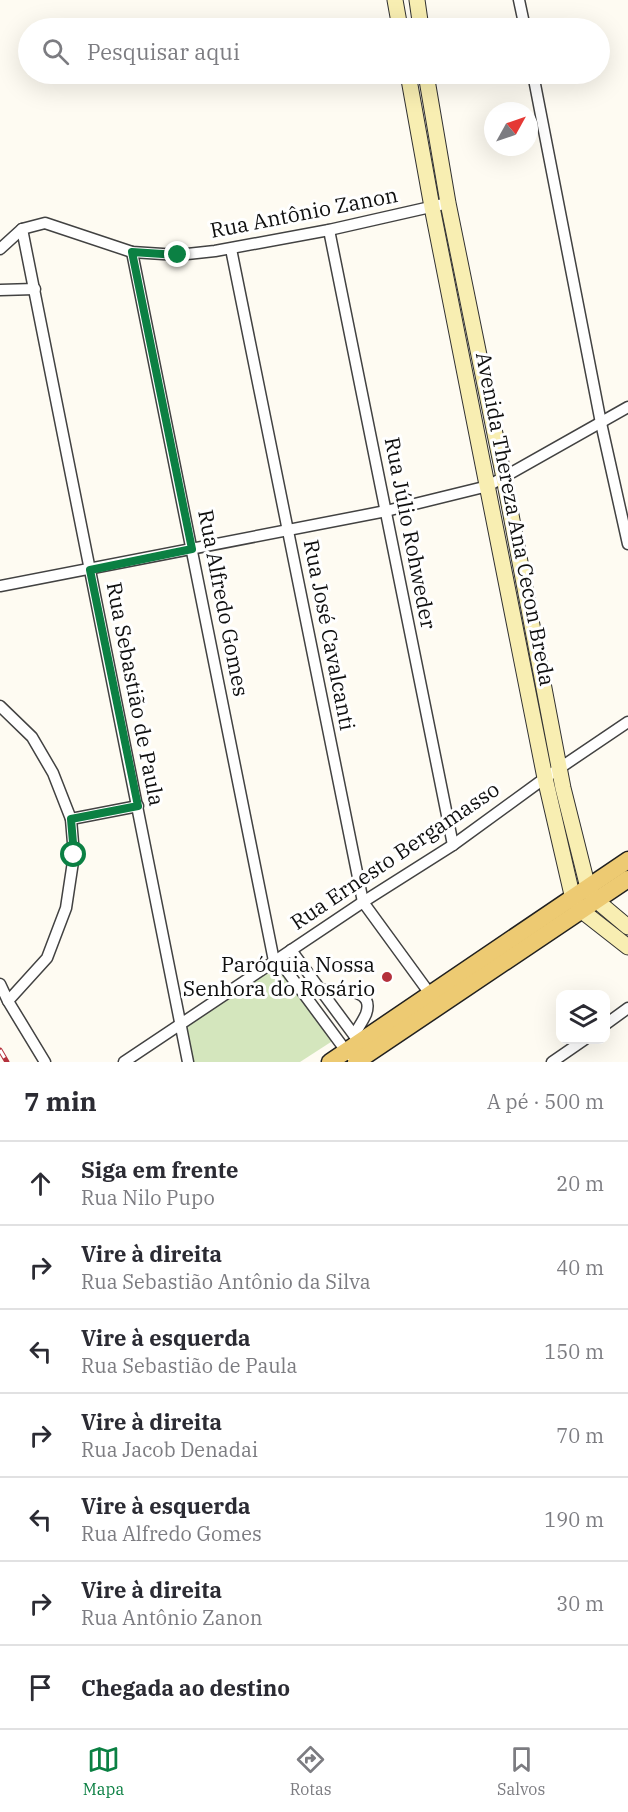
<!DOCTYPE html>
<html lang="pt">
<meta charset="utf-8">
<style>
body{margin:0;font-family:"IBM Plex Serif",serif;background:#f2f2f3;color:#2b2b33}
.controls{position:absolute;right:18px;bottom:18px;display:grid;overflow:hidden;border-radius:12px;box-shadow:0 6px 24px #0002}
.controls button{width:54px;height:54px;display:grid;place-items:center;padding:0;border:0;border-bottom:2px solid #e1e1e2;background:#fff;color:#2b2b33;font:30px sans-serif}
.compass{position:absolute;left:484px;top:102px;width:54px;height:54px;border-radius:50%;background:#fff;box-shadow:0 6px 24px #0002;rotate:50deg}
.stop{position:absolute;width:18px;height:18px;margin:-14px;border:4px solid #0b8043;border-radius:50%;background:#fff}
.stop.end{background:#0b8043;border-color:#fff;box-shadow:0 2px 6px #0008}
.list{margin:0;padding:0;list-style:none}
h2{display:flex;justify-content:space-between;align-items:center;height:78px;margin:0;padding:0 24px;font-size:26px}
h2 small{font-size:20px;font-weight:400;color:#7c7c81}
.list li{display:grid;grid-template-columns:39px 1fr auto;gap:18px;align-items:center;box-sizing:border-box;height:84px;padding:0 24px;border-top:2px solid #e1e1e2}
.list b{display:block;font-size:22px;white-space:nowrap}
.list p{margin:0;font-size:20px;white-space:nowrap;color:#7c7c81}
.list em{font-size:20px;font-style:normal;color:#7c7c81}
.icon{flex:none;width:33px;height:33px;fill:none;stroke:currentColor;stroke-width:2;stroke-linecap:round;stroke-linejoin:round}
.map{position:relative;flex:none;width:628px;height:1062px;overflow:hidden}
.search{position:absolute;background:#fff;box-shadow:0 6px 24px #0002;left:18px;right:18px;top:18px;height:66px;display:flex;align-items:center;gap:15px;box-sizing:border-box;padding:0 21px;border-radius:33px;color:#7c7c81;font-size:22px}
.sheet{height:666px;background:#fff}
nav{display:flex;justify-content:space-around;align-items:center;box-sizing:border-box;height:84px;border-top:2px solid #e1e1e2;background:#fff;font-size:16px;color:#7c7c81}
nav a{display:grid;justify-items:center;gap:3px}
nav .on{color:#0b8043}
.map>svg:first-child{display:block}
.green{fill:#d4e6bd}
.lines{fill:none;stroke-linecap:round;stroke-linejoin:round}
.minor-casing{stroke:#424242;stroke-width:13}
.secondary-casing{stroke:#313131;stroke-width:17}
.primary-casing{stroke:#202020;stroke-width:19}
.minor{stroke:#fff;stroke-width:10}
.secondary{stroke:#f8eeb2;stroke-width:15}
.primary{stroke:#edca72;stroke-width:16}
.rail-casing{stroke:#b4313d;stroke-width:5}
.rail{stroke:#fff;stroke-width:3;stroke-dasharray:9;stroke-linecap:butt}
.route{stroke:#0b8043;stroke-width:8}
.poi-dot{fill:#b4313d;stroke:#fff;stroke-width:2}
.labels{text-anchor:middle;stroke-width:6;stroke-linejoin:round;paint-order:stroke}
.street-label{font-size:21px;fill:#0f0f0f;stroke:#fff}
.poi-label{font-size:21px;fill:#0f0f0f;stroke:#fff;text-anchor:end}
</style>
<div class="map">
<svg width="628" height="1062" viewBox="0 0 628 1062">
<rect width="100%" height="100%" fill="#fefbf2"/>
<!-- green -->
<polygon class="green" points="277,965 334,1040 300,1062 191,1062 185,1031 189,1024"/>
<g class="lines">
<!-- minor casing -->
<g class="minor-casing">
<g id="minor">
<polyline points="519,0 525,28"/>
<polyline points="533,74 601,423 628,544"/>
<polyline points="22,229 188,1062"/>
<polyline points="329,230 453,845"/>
<polyline points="0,249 22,229 45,223 132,252 178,255 215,251 329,230 448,203"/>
<polyline points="231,249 363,902 433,998"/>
<polyline points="132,252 274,961"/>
<polyline points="0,290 35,289"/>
<polyline points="0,586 386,511 488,486 628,407"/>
<polyline points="0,706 32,737 53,773 71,819 74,855 66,908 47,958 8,1001"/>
<polyline points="71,819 138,806"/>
<polyline points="291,950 362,1046"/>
<polyline points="278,959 349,1055"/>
<polyline points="0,984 8,1001 45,1062"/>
<path d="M321 990C335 991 376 986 366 1014 363 1021 358 1028 354 1035"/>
<polyline points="606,1024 628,1008"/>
<polyline points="124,1062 363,902 453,845 545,778 628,722"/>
<polyline points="552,1062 584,1040"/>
</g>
</g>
<!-- secondary casing -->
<g class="secondary-casing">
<g id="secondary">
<polyline points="395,0 400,28"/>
<polyline points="417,0 421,28"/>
<polyline points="408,74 432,207 545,778 573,899 582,911 628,947"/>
<polyline points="426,74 448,203 504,478 563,788 588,888 597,901 628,927"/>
</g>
</g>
<!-- primary casing -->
<g class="primary-casing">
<g id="primary">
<polyline points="330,1062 628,860"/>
<polyline points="356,1062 628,879"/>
</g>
</g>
<!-- minor -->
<use href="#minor" class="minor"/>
<!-- secondary -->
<use href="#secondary" class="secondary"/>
<!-- primary -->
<use href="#primary" class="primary"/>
<!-- rail casing -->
<g class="rail-casing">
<polyline id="rail" points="0,1050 7,1062"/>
</g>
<!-- rail -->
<use href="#rail" class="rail"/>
</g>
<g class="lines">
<!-- route -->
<polyline class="route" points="74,855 71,819 138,806 90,570 192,549 132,252 178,255"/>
</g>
<!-- markers -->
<circle class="poi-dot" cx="387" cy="977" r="6"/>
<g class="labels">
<!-- street labels -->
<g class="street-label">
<text transform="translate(304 213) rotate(-11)" y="7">Rua Antônio Zanon</text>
<text transform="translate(515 519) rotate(79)" y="7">Avenida Thereza Ana Cecon Breda</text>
<text transform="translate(410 533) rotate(79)" y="7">Rua Júlio Rohweder</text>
<text transform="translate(223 603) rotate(79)" y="7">Rua Alfredo Gomes</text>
<text transform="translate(329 635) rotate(79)" y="7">Rua José Cavalcanti</text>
<text transform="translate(135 694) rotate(79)" y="7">Rua Sebastião de Paula</text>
<text transform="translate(395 856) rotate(-34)" y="7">Rua Ernesto Bergamasso</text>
</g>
<!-- poi labels -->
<g class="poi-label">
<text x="375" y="972">Paróquia Nossa<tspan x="375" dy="24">Senhora do Rosário</tspan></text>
</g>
</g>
</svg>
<div class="controls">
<button><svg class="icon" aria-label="layers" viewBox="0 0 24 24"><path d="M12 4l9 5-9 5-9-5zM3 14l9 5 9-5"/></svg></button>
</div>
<svg class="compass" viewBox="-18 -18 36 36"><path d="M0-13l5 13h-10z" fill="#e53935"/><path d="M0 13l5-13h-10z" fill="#7c7c81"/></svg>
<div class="stop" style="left:74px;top:855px"></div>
<div class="stop end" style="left:178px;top:255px"></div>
<div class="search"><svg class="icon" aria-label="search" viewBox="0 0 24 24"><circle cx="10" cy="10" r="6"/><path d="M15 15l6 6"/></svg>Pesquisar aqui</div>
</div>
<section class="sheet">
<h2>7 min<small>A pé · 500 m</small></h2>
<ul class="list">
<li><svg class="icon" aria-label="ahead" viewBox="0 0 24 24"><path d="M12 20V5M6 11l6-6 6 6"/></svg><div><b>Siga em frente</b><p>Rua Nilo Pupo</p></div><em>20 m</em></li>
<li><svg class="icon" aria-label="right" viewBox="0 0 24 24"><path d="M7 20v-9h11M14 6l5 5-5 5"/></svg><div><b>Vire à direita</b><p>Rua Sebastião Antônio da Silva</p></div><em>40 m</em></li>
<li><svg class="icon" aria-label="left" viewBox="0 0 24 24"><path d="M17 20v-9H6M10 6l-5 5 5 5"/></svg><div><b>Vire à esquerda</b><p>Rua Sebastião de Paula</p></div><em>150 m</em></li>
<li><svg class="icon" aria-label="right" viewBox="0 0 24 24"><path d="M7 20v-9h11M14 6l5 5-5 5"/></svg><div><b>Vire à direita</b><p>Rua Jacob Denadai</p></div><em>70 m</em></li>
<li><svg class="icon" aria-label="left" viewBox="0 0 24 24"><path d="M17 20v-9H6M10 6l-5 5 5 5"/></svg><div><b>Vire à esquerda</b><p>Rua Alfredo Gomes</p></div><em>190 m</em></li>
<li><svg class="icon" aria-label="right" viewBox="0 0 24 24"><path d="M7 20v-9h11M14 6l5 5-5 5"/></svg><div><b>Vire à direita</b><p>Rua Antônio Zanon</p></div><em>30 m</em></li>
<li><svg class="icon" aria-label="arrive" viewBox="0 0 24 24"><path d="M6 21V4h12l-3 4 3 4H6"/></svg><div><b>Chegada ao destino</b></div></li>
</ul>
</section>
<nav>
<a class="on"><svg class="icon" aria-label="map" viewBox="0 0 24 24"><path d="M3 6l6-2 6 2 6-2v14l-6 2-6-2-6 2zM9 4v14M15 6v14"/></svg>Mapa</a>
<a><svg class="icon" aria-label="directions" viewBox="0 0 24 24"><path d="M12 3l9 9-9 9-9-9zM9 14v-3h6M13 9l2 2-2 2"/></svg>Rotas</a>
<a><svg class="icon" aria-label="saved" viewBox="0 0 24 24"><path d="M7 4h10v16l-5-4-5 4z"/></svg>Salvos</a>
</nav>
